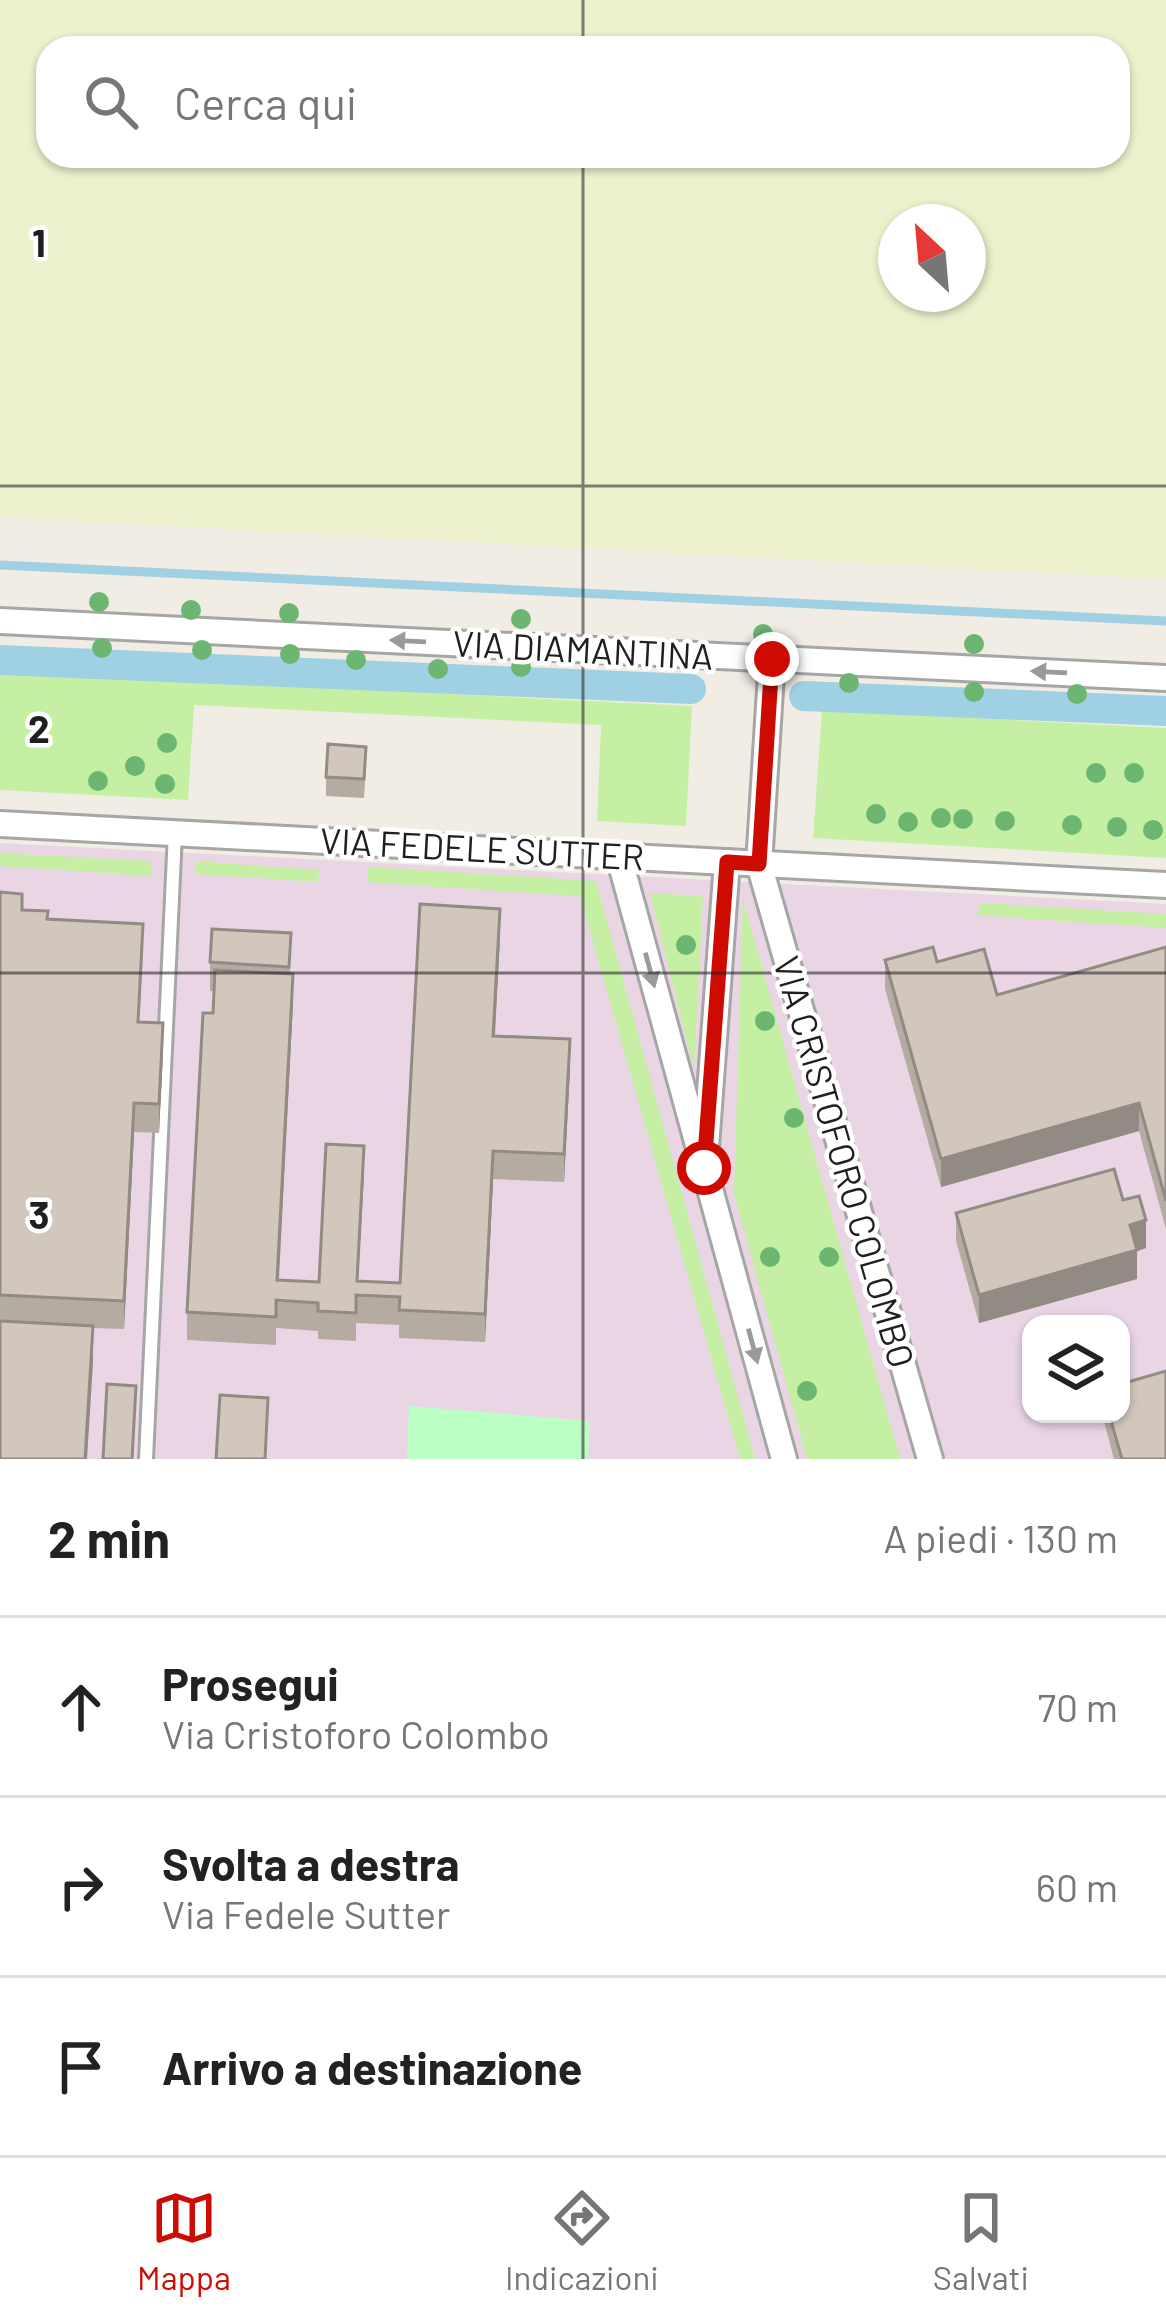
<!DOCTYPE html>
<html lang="it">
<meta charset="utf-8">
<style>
body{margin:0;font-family:Barlow,sans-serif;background:#f2f2f2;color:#222}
.controls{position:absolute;right:36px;bottom:36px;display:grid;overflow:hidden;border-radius:24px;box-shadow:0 3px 9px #0004}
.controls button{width:108px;height:108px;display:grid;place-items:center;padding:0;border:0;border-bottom:3px solid #e0e0e0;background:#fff;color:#222;font:60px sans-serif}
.compass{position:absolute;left:878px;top:204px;width:108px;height:108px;border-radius:50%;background:#fff;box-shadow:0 3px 9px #0004;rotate:334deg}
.stop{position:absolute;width:36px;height:36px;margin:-27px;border:9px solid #cd0b00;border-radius:50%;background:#fff}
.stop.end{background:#cd0b00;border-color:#fff;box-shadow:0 3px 12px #0008}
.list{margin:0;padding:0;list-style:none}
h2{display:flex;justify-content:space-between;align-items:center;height:156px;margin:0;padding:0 48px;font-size:51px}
h2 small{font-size:39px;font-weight:400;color:#767676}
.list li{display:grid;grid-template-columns:78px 1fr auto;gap:36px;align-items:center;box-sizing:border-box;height:180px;padding:0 48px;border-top:3px solid #e0e0e0}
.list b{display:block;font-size:45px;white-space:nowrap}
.list p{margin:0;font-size:39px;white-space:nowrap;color:#767676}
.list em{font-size:39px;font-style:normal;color:#767676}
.icon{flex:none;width:66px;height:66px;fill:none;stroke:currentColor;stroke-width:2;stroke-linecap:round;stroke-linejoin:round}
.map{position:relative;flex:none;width:1166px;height:1459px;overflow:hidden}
.search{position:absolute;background:#fff;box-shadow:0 3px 9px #0004;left:36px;right:36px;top:36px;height:132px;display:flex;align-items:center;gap:30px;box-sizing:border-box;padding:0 42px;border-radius:36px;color:#767676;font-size:45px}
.sheet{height:696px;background:#fff}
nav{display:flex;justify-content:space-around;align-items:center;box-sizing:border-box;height:168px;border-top:3px solid #e0e0e0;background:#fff;font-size:33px;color:#767676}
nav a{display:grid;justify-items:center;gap:6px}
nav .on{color:#cd0b00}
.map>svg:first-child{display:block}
.industrial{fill:#ead5e5;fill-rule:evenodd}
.farmland{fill:#edf1cd;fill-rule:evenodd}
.grass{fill:#c5f0a4}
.park{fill:#bcffc5}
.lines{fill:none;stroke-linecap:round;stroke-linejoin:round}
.stream{stroke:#a0d0e3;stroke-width:9}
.canal{stroke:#a0d0e3;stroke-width:30}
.lane-casing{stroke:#a6a6a6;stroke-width:18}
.street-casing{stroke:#a6a6a6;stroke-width:30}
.lane{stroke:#fff;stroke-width:12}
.street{stroke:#fff;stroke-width:24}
.tree{fill:#6cb671}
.wall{fill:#b4aba2}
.shaded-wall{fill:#928b84}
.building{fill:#d1c7bc;stroke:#928b84;stroke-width:3}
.oneway{fill:#9a9a9a}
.route{stroke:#cd0b00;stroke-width:15}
.grid{fill:none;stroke:#1f1f1f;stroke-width:3;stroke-opacity:0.55}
.labels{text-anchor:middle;stroke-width:9;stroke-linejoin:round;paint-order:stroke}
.street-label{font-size:36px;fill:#1f1f1f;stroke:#fff}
.grid-label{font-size:39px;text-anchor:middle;font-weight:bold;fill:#1f1f1f;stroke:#fff;stroke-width:9;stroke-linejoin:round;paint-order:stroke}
</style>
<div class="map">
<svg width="1166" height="1459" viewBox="0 0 1166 1459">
<rect width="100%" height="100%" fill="#f1ede4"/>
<!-- industrial -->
<path class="industrial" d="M0 843 1166 904V1459H0ZM1031 1324H1121V1414H1031Z"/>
<!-- farmland -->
<path class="farmland" d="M0 0H1166V579L0 517ZM48 48H1118V156H48ZM896 222H968V294H896Z"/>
<!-- grass -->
<g class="grass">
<polygon points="0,672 692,706 686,826 597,821 601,725 194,705 188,800 0,790"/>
<polygon points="822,710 1166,728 1166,858 813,838"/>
<polygon points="0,853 150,861 152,876 0,866"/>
<polygon points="196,861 319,870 318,882 195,874"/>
<polygon points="369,867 596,881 755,1459 740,1459 580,896 366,882"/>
<polygon points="650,893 703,896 694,1069"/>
<polygon points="743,899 900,1459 807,1459 734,1194"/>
<polygon points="981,903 1166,914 1166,928 977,915"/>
</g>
<!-- park -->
<polygon class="park" points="409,1406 590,1421 588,1459 407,1459"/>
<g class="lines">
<!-- stream -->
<polyline class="stream" points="0,565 1166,621"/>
<!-- canal -->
<g class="canal">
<polyline points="0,660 691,689"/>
<polyline points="804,696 1166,711"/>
</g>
<!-- lane casing -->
<g class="lane-casing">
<polyline id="lane" points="146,1459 175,833"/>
</g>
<!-- street casing -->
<g class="street-casing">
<g id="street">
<polyline points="0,621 1166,678"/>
<polyline points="772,659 759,864 930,1459"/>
<polyline points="0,824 1166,885"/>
<polyline points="619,857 784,1459"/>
<polyline points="706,1147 727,862"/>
</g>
</g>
<!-- lane -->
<use href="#lane" class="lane"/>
<!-- street -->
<use href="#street" class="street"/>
</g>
<!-- trees -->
<g class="tree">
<circle cx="99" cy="602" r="10"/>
<circle cx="191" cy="610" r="10"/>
<circle cx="289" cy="613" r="10"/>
<circle cx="521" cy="619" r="10"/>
<circle cx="763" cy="634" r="10"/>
<circle cx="974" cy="644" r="10"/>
<circle cx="102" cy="648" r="10"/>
<circle cx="202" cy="650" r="10"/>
<circle cx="290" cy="654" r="10"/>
<circle cx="356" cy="660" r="10"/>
<circle cx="521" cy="667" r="10"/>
<circle cx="438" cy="669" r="10"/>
<circle cx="849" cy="683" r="10"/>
<circle cx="974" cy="692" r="10"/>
<circle cx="1077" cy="694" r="10"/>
<circle cx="167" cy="743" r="10"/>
<circle cx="135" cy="766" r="10"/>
<circle cx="1096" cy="773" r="10"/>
<circle cx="1134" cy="773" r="10"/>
<circle cx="98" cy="781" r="10"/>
<circle cx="165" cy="784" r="10"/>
<circle cx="876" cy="814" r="10"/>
<circle cx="941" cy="818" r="10"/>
<circle cx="963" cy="819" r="10"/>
<circle cx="1005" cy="821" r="10"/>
<circle cx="908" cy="822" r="10"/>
<circle cx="1072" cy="825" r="10"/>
<circle cx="1117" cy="827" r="10"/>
<circle cx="1153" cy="830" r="10"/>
<circle cx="686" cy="945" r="10"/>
<circle cx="765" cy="1021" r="10"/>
<circle cx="794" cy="1118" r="10"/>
<circle cx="770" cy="1257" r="10"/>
<circle cx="829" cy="1257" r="10"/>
<circle cx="807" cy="1391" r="10"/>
</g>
<!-- wall -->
<g class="wall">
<polygon points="366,766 364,798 326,796 326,777"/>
<polygon points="0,892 22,910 143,952 139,1022 163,1051 159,1133 134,1132 124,1329 93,1328 93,1363 0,1459"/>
<polygon points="291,933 290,974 293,1002 279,1280 319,1282 364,1174 358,1281 400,1283 500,937 495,1036 570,1068 564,1182 493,1179 485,1342 399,1338 399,1325 356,1323 356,1341 318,1339 318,1331 276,1328 276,1345 187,1340 187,1312 213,1013 214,991 210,991 210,962"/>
<polygon points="1166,947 1166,1229 1139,1131 941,1187 885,989 885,960 937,962 997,995"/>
<polygon points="1123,1200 1146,1248 1137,1251 1137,1279 979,1323 956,1241 956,1213"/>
<polygon points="1102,1414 1121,1414 1166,1459 1114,1459"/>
</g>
<!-- shaded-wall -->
<g class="shaded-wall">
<polygon points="500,909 500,937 493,1064 493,1036"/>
<polygon points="293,974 293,1002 277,1308 277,1280"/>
<polygon points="163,1023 163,1051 159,1133 159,1104"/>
<polygon points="570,1039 570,1068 564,1182 564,1154"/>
<polygon points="134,1103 134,1132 124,1329 124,1301"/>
<polygon points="1139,1103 1139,1131 941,1187 941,1159"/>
<polygon points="364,1146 364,1174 357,1295"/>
<polygon points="493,1151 493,1179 485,1342 485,1314"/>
<polygon points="1146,1220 1146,1248 1137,1251 1137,1279 979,1323 979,1295 1130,1225"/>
<polygon points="93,1326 93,1363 87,1459 85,1459"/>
</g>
<!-- building -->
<g class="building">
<polygon points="328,744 366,747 364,779 326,777"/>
<polygon points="0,892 22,894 22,910 48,911 47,919 143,924 138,1022 163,1023 159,1104 134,1103 124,1301 0,1295"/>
<polygon points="420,904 500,909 493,1036 570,1039 564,1154 493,1151 485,1314 399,1310 400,1297 356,1295 356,1313 318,1311 318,1303 276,1300 276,1317 187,1312 203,1013 213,1013 215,970 293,974 277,1280 319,1282 326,1144 364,1146 357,1281 400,1283"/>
<polygon points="212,929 291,933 289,967 210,962"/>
<polygon points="933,947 937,962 984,949 997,995 1166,947 1166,1201 1139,1103 941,1159 885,960"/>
<polygon points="1114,1169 1123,1200 1139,1196 1146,1220 1130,1225 1137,1250 979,1295 956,1213"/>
<polygon points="0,1321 93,1326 85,1459 0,1459"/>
<polygon points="1166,1371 1166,1459 1122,1459 1109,1414 1121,1414 1121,1384"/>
<polygon points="107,1384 136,1386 132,1459 103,1459"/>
<polygon points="220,1395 268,1398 265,1459 216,1459"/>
</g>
<!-- one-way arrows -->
<defs><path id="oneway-solid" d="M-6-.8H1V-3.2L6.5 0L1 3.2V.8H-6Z" transform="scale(3)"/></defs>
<g class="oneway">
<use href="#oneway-solid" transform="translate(408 641) rotate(-177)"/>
<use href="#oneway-solid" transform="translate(1049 672) rotate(-177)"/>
<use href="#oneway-solid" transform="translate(650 970) rotate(75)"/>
<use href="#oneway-solid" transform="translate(753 1346) rotate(75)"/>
</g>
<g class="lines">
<!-- route -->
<polyline class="route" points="704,1168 727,862 759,864 772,659"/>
</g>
<!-- grid -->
<path class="grid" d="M583 0V48M583 156V1459M0 486H1166M0 973H1166"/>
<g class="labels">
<!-- street labels -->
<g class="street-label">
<text transform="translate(583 650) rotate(3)" y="13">VIA DIAMANTINA</text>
<text transform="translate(482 849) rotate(3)" y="13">VIA FEDELE SUTTER</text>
<text transform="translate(844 1162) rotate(74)" y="13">VIA CRISTOFORO COLOMBO</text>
</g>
</g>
<g class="grid-label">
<text x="39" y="257">1</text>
<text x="39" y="743">2</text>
<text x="39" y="1229">3</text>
</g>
</svg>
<div class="controls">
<button><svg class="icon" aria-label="layers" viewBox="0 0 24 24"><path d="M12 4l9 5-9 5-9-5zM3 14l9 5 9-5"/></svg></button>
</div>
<svg class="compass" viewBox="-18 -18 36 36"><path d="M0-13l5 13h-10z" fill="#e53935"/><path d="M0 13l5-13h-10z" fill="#767676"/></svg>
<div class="stop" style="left:704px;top:1168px"></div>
<div class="stop end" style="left:772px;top:659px"></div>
<div class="search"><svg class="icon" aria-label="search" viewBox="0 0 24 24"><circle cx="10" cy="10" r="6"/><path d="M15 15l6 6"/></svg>Cerca qui</div>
</div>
<section class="sheet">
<h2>2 min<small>A piedi · 130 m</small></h2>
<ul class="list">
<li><svg class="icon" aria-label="ahead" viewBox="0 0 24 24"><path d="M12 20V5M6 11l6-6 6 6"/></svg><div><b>Prosegui</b><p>Via Cristoforo Colombo</p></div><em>70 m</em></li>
<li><svg class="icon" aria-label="right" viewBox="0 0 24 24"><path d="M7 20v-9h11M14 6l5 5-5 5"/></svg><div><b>Svolta a destra</b><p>Via Fedele Sutter</p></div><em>60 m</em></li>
<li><svg class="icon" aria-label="arrive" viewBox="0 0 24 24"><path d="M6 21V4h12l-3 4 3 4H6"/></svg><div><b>Arrivo a destinazione</b></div></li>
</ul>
</section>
<nav>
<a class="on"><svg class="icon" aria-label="map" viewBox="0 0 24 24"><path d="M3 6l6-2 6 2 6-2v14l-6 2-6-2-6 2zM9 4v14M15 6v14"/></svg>Mappa</a>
<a><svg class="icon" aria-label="directions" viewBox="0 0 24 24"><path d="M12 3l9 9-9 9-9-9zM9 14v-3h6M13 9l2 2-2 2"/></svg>Indicazioni</a>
<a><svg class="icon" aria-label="saved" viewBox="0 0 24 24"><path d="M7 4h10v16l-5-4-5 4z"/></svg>Salvati</a>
</nav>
